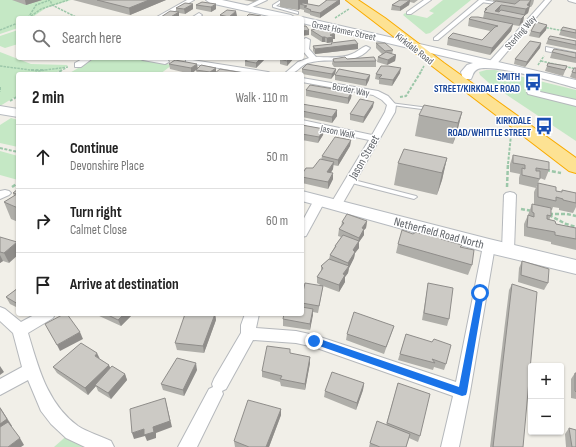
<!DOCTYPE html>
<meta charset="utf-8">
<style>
body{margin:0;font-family:"Sofia Sans Condensed",sans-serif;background:#f6f6f6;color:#222}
.controls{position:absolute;right:12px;bottom:12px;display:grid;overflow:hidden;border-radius:4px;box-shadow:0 1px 3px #0004}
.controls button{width:36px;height:36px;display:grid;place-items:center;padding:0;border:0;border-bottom:1px solid #e0e0e0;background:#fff;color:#222;font:20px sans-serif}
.stop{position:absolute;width:12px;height:12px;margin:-9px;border:3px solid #1a73e8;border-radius:50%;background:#fff}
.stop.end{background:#1a73e8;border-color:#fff;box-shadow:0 1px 4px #0008}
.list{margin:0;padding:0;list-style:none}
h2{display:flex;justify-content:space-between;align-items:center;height:52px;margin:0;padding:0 16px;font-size:17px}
h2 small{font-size:13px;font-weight:400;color:#767676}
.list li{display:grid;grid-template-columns:26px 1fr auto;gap:12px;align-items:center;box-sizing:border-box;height:64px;padding:0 16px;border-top:1px solid #e0e0e0}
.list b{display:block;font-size:15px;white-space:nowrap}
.list p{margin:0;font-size:13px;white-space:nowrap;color:#767676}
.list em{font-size:13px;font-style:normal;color:#767676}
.icon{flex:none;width:22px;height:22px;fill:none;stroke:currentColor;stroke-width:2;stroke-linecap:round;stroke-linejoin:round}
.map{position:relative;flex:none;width:576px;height:447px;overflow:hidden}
.search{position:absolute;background:#fff;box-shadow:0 1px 3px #0004;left:16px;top:16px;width:288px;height:44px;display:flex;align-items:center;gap:10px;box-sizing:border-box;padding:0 14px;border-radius:4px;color:#767676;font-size:15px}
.panel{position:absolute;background:#fff;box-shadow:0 1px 3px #0004;left:16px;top:72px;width:288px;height:244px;border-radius:4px}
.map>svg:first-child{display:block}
.green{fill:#c5e8c5}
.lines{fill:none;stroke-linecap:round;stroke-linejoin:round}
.lane-casing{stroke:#b5b8bc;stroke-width:2}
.street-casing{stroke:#b5b8bc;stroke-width:2}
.secondary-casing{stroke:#b6babf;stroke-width:2}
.highway-casing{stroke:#f9ab00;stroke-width:2}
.path-far2{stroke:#9cc7a9;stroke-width:1.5;stroke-dasharray:2.5 1;stroke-linecap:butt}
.path-far1{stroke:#9cc7a9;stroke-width:2;stroke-dasharray:3 1.5;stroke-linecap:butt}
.path{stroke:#9cc7a9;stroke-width:2.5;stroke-dasharray:4 2;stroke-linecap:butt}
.lane{fill:#fff;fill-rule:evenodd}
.street{fill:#fff;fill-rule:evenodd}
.secondary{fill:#fff;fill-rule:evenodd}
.highway{fill:#fde293;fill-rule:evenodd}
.wall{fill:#afaea9}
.shaded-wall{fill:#8f8d8a}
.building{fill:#cccac5;stroke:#8f8d8a}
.route{fill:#1a73e8}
.labels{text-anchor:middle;stroke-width:3;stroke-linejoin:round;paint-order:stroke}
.far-street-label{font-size:10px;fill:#5f6368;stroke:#fff}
.far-transit-label{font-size:10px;font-weight:bold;fill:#164399;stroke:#fff;text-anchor:end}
.street-label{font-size:12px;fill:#5f6368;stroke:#fff}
</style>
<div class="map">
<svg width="576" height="447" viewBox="0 0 576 447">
<rect width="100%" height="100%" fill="#f1efe8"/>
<!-- green -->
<g class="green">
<polygon points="0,0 71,0 46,8 34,16 36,17 34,18 18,18 18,28 0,34"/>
<polygon points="443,0 471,0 430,33 426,34 403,15 405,13 427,18 434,13 429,11"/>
<polygon points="18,30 18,44 5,48 0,46 0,36"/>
<polygon points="0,52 31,64 68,65 54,74 18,74 18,95 0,106"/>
<polygon points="95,58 134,58 172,65 160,74 68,74"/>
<polygon points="486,70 495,70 576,90 576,141 489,83 480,75 479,72"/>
<polygon points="11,118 18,120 18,147 0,143 0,125"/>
<polygon points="0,151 18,156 18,180 0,175"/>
<polygon points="70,433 99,447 54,447"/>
</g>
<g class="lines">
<!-- lane casing -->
<g class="lane-casing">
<g id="lane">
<polygon points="281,0 284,0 276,6 298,12 298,14 273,7 273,5"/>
<polygon points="482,0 502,3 504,4 502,5 481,2"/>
<polygon points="390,103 429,108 431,109 429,110 392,105 390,104"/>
<polygon points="350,179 416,196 417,197 414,199 348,182 347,181"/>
</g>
</g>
<!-- street casing -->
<g class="street-casing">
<g id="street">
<polygon points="187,0 194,0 163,18 155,18"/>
<polygon points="259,0 267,0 248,9 243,8"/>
<polygon points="424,0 431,0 411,14 407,14 407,12"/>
<polygon points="479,0 486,0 438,40 434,40 434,38"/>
<polygon points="545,0 551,0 495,66 489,66 489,62"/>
<polygon points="568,0 576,0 576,3 569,1"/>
<polygon points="199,13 202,15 199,18 191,18"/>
<path d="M306 38 310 40 309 49 316 57C327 57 341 59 352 54 357 52 361 48 366 46L370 48C353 68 329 56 308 63 297 67 299 74 284 74L298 62 309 58 302 50V40Z"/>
<polygon points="546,47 576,53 576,57 546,51"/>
<polygon points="84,58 93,58 81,67 75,67 75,63"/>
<polygon points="139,58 156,58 168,60 169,62 165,64 143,60"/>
<polygon points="186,59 268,72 272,74 254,74 189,63 186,63"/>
<polygon points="302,78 378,91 388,96 396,105 395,112 340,208 332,208 330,205 369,140 302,126 302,120 372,135 385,112 387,105 382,100 373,95 302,82"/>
<polygon points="532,84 535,84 539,86 536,91 576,100 576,106 528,94 527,92"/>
<polygon points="5,190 9,191 11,193 9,195 0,199 0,191"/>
<polygon points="510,192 514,193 516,195 514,250 512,253 508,254 504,253 502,250 504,195 506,193"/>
<polygon points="319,197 323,198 325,201 306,236 302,237 302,222 315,198"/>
<polygon points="489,242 493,243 495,246 470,392 459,447 441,447 453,396 314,347 296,343 253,340 226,389 222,391 223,394 197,447 178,447 209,389 213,387 212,384 214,379 241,333 241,325 245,314 259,314 256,328 296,331 314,335 456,382 483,246 485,243"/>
<path d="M0 307 5 309 21 322 36 314H55L53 318 28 333C38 366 47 404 78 426 87 432 101 436 111 441L114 447H85L66 438 51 424 41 411 28 380 0 395V379L22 367 13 333 0 321Z"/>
</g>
</g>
<!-- secondary casing -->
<g class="secondary-casing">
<g id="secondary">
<polygon points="206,0 222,0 291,15 296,18 278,18 210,3"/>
<path d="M302 17 576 80V88C558 83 492 63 478 69 472 72 474 74 471 79H463L461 72 467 65 473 63 302 23V18H298Z"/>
<polygon points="0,106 18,109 18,117 0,114"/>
<polygon points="302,191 489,239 576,260 576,274 489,253 302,201"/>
</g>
</g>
<!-- highway casing -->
<g class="highway-casing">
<polygon id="highway" points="346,0 358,0 385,18 444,63 576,158 576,173 569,171"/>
</g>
<!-- path-far2 -->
<g class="path-far2">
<polyline points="28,18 36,5 50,0 52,5 78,18"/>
<polyline points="28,18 41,9 68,0"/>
<polyline points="335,18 349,9"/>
<polyline points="543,27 564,31"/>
<polyline points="0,30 18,23"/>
<polyline points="541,61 576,69"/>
<polyline points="538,65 544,56"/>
<polyline points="0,66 38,71 68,67"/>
<polyline points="60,71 66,68"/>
<polyline points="421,71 424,66"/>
</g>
<!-- path-far1 -->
<g class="path-far1">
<polyline points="31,70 45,70"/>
<polyline points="55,74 62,70"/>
<polyline points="0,87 0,92"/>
<polyline points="400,97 406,96 422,70"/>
<polyline points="10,101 18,96"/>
<polyline points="0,148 18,152"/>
<polyline points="508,164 511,135"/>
</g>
<!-- path -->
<g class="path">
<polyline points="546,170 561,173"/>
<polyline points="12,187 18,183"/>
<polyline points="507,187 508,163"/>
<polyline points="521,209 532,211"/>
<polyline points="549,214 567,214 576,216"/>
<polyline points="549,215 566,224 576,227"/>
</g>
<!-- lane -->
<use href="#lane" class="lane"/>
<!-- street -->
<use href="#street" class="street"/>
<!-- secondary -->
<use href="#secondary" class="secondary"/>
<!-- highway -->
<use href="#highway" class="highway"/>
</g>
<!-- wall -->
<g class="wall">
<polygon points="12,0 42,0 26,5"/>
<polygon points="73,0 166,0 130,15"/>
<polygon points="244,0 257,0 254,2"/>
<polygon points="280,0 308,0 308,4 319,6 326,1 325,0 340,0 340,4 320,18 310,15 310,14 304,12 304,10 300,9 298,10 280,7"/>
<polygon points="400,0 418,0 414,3 410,2 409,5 400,11 391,10 392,5"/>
<polygon points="493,0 534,0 533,4 531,7 530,7 528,13 524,16 523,22 519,26 513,25 511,31 490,55 447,45 448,38 482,40 490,31 468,26 469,19 483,18 485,9 496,1 493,1"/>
<polygon points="202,2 216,9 211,12 196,9 196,5"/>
<polygon points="193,4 193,9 185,14 179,13 179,17 178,18 161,18 161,17 176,12 176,8"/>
<polygon points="220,15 237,16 234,18 220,18"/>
<polygon points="547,25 546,30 539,38 529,36 531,31"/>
<polygon points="311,30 335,34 335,39 333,39 333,42 327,43 325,42 322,42 311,35"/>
<polygon points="561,30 576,30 576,39 559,35"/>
<polygon points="548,39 576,41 576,50 546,44"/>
<polygon points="331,43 358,44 358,49 315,54 313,51 313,46 331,44"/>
<polygon points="376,43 393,50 392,54 396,55 395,61 387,65 377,62 378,57 382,54 376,48"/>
<polygon points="541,43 540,48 525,67 514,64 515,59"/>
<polygon points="552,52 576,53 576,63 550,58"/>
<polygon points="199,58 210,58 208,60"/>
<polygon points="248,58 266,58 256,68 245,66 245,61 248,59"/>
<polygon points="281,58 294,58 287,66 280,64 280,59"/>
<polygon points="333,59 376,61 376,67 334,67 332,64"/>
<polygon points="169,64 198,68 216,68 216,72 219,74 215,74 215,73 215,74 197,74 196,70 191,74 170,69"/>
<polygon points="547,66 567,66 563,76 545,71"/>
<polygon points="576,68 576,79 570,77 572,72"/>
<polygon points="302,69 336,69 335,74 331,79 302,74"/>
<polygon points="400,73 392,86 379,84 379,80 375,79 376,74"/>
<polygon points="335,75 370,75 369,80 366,86 335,80"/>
<polygon points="306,90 352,92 351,98 348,104 306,96"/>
<polygon points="302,104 337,110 337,116 332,123 302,117"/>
<polygon points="373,107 363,123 350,120 350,114"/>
<polygon points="462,112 457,132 453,144 415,136 419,115"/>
<polygon points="302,125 324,129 323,135 318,143 302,140"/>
<polygon points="351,140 350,146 338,166 333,165 333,169 331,173 333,179 328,189 302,183 302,174 313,168 321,160 322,156"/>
<polygon points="513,155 549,170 545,180 540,178 536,188 519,184 519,178 520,174 510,172 510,164"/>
<polygon points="447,158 442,180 437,195 394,185 398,163"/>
<polygon points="538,183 556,191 562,192 562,190 576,193 576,207 573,213 559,210 559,208 553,207 552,210 551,210 551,216 549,220 556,224 576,228 576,250 551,244 551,242 524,236 524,224 528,215 532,204 534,205 534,192"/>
<polygon points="18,189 18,222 11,219 4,202 14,196 13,193"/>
<polygon points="367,221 366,228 364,230 364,235 359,242 359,248 355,253 354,258 349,268 348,273 345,277 345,282 339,292 323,286 322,292 318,313 313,312 310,330 283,326 283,319 302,314 302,296 322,286 317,283 317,277 321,271 321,266 329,259 330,255 334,248 335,246 341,237 338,236 339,229 341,226 342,222"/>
<polygon points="413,234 441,239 462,245 461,247 472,265 468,275 396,253 398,244"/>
<polygon points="0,237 9,263 3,261 0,263"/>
<polygon points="522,261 548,283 544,290 518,282 519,268"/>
<polygon points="428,283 449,319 447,326 422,320 427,290"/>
<polygon points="512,284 523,447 490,447 509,290"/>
<polygon points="18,288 18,308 10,304 6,297"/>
<polygon points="96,314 133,314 121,326 97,315"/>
<polygon points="215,314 216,320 204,353 177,350 175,343"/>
<polygon points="394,326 392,332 384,354 346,340 347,334"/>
<polygon points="406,334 446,364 444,370 434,367 433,370 398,360"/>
<polygon points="290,353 310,363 305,390 281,386 280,382 262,377 262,371"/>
<polygon points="100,359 110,368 125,374 127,380 111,399 98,391 96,386 88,395 57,373 53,367"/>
<polygon points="197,370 184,396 163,390 161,384"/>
<polygon points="575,373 576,373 576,399 571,398 571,379"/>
<polygon points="364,383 363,390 356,410 324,397 325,391"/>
<polygon points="398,383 420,436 418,442 409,438 406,447 369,447 370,443 386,425"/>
<polygon points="281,409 281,415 269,447 235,447 234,441"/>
<polygon points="569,428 576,447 566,447 565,434"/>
</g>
<!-- shaded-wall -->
<g class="shaded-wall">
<polygon points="25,0 42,0 26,5"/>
<polygon points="149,0 166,0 130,15 129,8"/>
<polygon points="298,0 308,0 308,4 300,4 300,9 298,10"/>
<polygon points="339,0 340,0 340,4 320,18 320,13"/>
<polygon points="410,0 409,5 400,11 400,7"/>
<polygon points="531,0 528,13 524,16 523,22 519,26 521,19 524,15 527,5"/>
<polygon points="193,4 193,9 185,14 184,9"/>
<polygon points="216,4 216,9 211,12 211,7"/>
<polygon points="501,5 499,12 496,14 495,11"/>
<polygon points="236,11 237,16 234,18 229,18 229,17"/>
<polygon points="179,12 179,17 178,18 169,18"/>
<polygon points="513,24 511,31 490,55 492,48"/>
<polygon points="547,25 546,30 539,38 540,33"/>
<polygon points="309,30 309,35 302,36 302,31"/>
<polygon points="335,34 335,39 333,39 333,42 327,43 327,38 330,35"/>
<rect x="322" y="37" width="3" height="5"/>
<polygon points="541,43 540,48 525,67 527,62"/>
<polygon points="358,44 358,49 315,54 315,49"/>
<polygon points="396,55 395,61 387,65 388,60"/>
<polygon points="261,58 266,58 256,68 256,63"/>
<polygon points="290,58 294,58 287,66 287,61"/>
<polygon points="197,64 198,69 196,70 191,74 191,68"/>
<polygon points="216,68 216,73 215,74 210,74 210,72"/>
<polygon points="401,68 400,73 392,86 393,80"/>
<polygon points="336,69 335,74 331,79 332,74"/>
<polygon points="370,75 369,80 366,86 366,80"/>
<polygon points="352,92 351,98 348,104 348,98"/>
<polygon points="374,102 373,107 363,123 364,117"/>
<polygon points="337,110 337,116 332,123 332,117"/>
<polygon points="462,112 457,132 453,144 458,123"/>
<polygon points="324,129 323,135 318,143 319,137"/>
<polygon points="351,140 350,146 338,166 338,160"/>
<polygon points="447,158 442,180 437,195 442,173"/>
<polygon points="334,162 333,169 327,178 327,172"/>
<polygon points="333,173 333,179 328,189 328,182"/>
<polygon points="367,221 366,228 364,230 364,235 359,242 359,248 355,253 354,258 349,268 348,273 345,277 345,282 339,292 339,285 343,274 348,268 348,263 353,250 358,243 359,238 362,228"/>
<polygon points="17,242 18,245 18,255 9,263 4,253"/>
<polygon points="0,255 3,261 0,263"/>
<polygon points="313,309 313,315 310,330 310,324"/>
<polygon points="124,314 133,314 121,326 118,320"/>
<polygon points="215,314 216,320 204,353 203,346"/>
<polygon points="80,332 83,339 60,351 57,345"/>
<polygon points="97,353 100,359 95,356"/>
<polygon points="310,357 310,363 305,390 305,384"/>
<polygon points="196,363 197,370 184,396 183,390"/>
<polygon points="109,365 112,371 95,385 96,386 88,395 85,388"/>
<polygon points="0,366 4,372 0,375"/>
<polygon points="125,374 127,380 111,399 108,393"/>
<polygon points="364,383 363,390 356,410 357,403"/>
<polygon points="165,398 172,427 156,433 156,438 147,441 145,436 134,439 132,433 144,429 153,427"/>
<polygon points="0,407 12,426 0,434"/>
<polygon points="281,409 281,415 269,447 266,447"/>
<polygon points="20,438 24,445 21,447 8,447"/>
</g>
<!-- building -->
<g class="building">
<polygon points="97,0 149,0 129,8"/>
<polygon points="327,0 339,0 320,13 310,11 311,10 304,7 307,6 300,4 303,3 319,6"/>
<polygon points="400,0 410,0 400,7 392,5"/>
<polygon points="520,0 531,0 527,5 530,6 526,9 501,5 495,11 499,12 501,10 525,15 521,19 484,12 487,9 485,9 496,1 515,4"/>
<polygon points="202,2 216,4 211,7 196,5"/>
<polygon points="185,3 193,4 184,9 176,8"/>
<polygon points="227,10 236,11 229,17 220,15"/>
<polygon points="170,11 179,12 169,18 161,17"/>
<polygon points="249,14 261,16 259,18 246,17"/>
<polygon points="471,17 478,17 513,24 492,48 448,38 453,33 482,40 495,27 498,26 469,19"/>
<polygon points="536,22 547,25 540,33 531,31"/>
<polygon points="302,26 306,26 309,30 302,31"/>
<polygon points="563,27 576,30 576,33 561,30"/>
<polygon points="321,28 335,34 330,35 334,37 327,38 325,37 322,37 311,30"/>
<polygon points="550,36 576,41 576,45 548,39"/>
<polygon points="355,40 358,44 315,49 313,46 332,44 331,43"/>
<polygon points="530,41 541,43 527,62 515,59"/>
<polygon points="376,43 385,43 393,50 385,51"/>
<polygon points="554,49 576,53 576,58 552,52"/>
<polygon points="386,52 396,55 388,60 378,57"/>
<polygon points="345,57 347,59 374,57 376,61 334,62 333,59"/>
<polygon points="251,58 261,58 256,63 245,61"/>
<polygon points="281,58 290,58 287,61 280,59"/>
<polygon points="175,60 197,64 191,68 169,64"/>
<polygon points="548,63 567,66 565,70 547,66"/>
<polygon points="307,64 336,69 332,74 302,69"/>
<polygon points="201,65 216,68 210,72 196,70"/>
<polygon points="381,66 388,66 401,68 393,80 379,78 382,75 376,74"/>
<polygon points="574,68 576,68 576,73 572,72"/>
<polygon points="220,69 244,73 242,74 219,74 215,73"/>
<polygon points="339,69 370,75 366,80 335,75"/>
<polygon points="310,85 352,92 348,98 306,90"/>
<polygon points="360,99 374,102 364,117 350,114"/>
<polygon points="302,104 337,110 332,117 302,111"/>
<polygon points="424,105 462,112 458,123 419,115"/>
<polygon points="302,125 324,129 319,137 302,134"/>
<polygon points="335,137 351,140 338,160 322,156"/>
<polygon points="404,149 447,158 442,173 398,163"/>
<polygon points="513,155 549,162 549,170 536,168 536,171 540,171 540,179 522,175 522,168 525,169 525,165 513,163"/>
<polygon points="320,159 334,162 327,172 333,173 328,182 302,177 302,174 306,168 313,168"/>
<polygon points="538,183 556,187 556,191 562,192 562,190 576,193 576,203 563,200 563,199 556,197 556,201 538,197"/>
<polygon points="18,189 18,208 4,202 17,194 13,193"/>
<polygon points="532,204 551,208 551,216 547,215 547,219 555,221 556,224 576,228 576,239 555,235 555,232 527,227 528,215 534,217 534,213 532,212"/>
<polygon points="347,214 367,221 362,228 364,229 359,238 339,229 344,223 342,222"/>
<polygon points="402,230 413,234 416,232 422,234 422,232 441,236 441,239 462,245 460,247 474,250 472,265 398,244"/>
<polygon points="343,235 359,241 353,250 355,252 348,263 330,255 336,246 335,246"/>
<polygon points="0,237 17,242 4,253 0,252"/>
<polygon points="329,259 349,266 343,274 345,275 339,285 317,277 323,268 321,266"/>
<polygon points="522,261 549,269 548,283 521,275"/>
<polygon points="305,283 323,286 319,306 302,303 302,296"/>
<polygon points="428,283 453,288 449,319 424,313"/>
<polygon points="512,284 537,292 523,447 493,447"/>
<polygon points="18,288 18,304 6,297"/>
<polygon points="302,307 313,309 310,324 283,319 284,314 302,314"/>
<polygon points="354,312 394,326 386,347 347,334"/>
<polygon points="64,314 67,314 80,332 57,345 45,324"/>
<polygon points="106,314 124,314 118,320"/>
<polygon points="185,314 215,314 203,346 175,343"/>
<polygon points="406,334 432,342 434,339 451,345 446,364 432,359 435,363 400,354"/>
<polygon points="81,343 97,353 95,356 109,365 85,388 53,367"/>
<polygon points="267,346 290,349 290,353 310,357 305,384 280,379 282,376 262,371"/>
<polygon points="177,358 196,363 183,390 161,384"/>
<polygon points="112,366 125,374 108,393 95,385"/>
<polygon points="332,372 364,383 357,403 325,391"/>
<polygon points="575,373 576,373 576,392 575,391"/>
<polygon points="398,383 430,394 420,436 387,423"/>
<polygon points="165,398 170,421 153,427 154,432 144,435 144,429 132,433 130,409"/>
<polygon points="248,400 281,409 266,447 249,447 234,441"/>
<polygon points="0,408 7,419 0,424"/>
<polygon points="377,421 410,434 406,447 380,447 370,443"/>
<polygon points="8,422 20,438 8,447 0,447 0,427"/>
<polygon points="569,428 576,430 576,447 572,447"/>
</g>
<!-- route -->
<polygon class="route" points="480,290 484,293 467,392 466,395 462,396 311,343 310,341 314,337 459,387 477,293"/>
<!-- icons -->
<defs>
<g id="bus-bare" transform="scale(1.38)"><path d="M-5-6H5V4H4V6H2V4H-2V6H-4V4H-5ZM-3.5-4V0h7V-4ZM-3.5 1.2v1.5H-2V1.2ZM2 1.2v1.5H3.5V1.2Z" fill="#1a4fb4" stroke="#fff" stroke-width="2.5" paint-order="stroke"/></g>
</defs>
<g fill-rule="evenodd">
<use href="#bus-bare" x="533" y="82"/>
<use href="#bus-bare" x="544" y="126"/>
</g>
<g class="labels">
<!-- far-street labels -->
<g class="far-street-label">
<text transform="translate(344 30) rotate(12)" y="4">Great Homer Street</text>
<text transform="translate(520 32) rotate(-49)" y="4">Sterling Way</text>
<text transform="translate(415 48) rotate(38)" y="4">Kirkdale Road</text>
<text transform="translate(351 89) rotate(11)" y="4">Border Way</text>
<text transform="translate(338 131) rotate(12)" y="4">Jason Walk</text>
</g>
<!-- far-transit labels -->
<g class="far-transit-label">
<text x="520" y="80">SMITH<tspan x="520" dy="12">STREET/KIRKDALE ROAD</tspan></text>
<text x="531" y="124">KIRKDALE<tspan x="531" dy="12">ROAD/WHITTLE STREET</tspan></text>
</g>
<!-- street labels -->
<g class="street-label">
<text transform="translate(364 157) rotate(-60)" y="4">Jason Street</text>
<text transform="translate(439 233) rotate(15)" y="4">Netherfield Road North</text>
</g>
</g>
</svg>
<div class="controls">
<button>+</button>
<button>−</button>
</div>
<div class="stop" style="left:480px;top:293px"></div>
<div class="stop end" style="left:314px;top:341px"></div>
<div class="search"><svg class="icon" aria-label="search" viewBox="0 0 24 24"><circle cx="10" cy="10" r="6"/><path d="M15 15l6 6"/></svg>Search here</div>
<section class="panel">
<h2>2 min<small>Walk · 110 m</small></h2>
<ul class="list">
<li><svg class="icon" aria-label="ahead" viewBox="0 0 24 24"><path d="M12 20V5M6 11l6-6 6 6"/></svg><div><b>Continue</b><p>Devonshire Place</p></div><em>50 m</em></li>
<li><svg class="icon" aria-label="right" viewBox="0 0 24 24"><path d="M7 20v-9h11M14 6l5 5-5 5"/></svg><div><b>Turn right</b><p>Calmet Close</p></div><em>60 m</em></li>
<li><svg class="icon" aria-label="arrive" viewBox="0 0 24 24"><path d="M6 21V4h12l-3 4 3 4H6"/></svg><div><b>Arrive at destination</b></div></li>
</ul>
</section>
</div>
